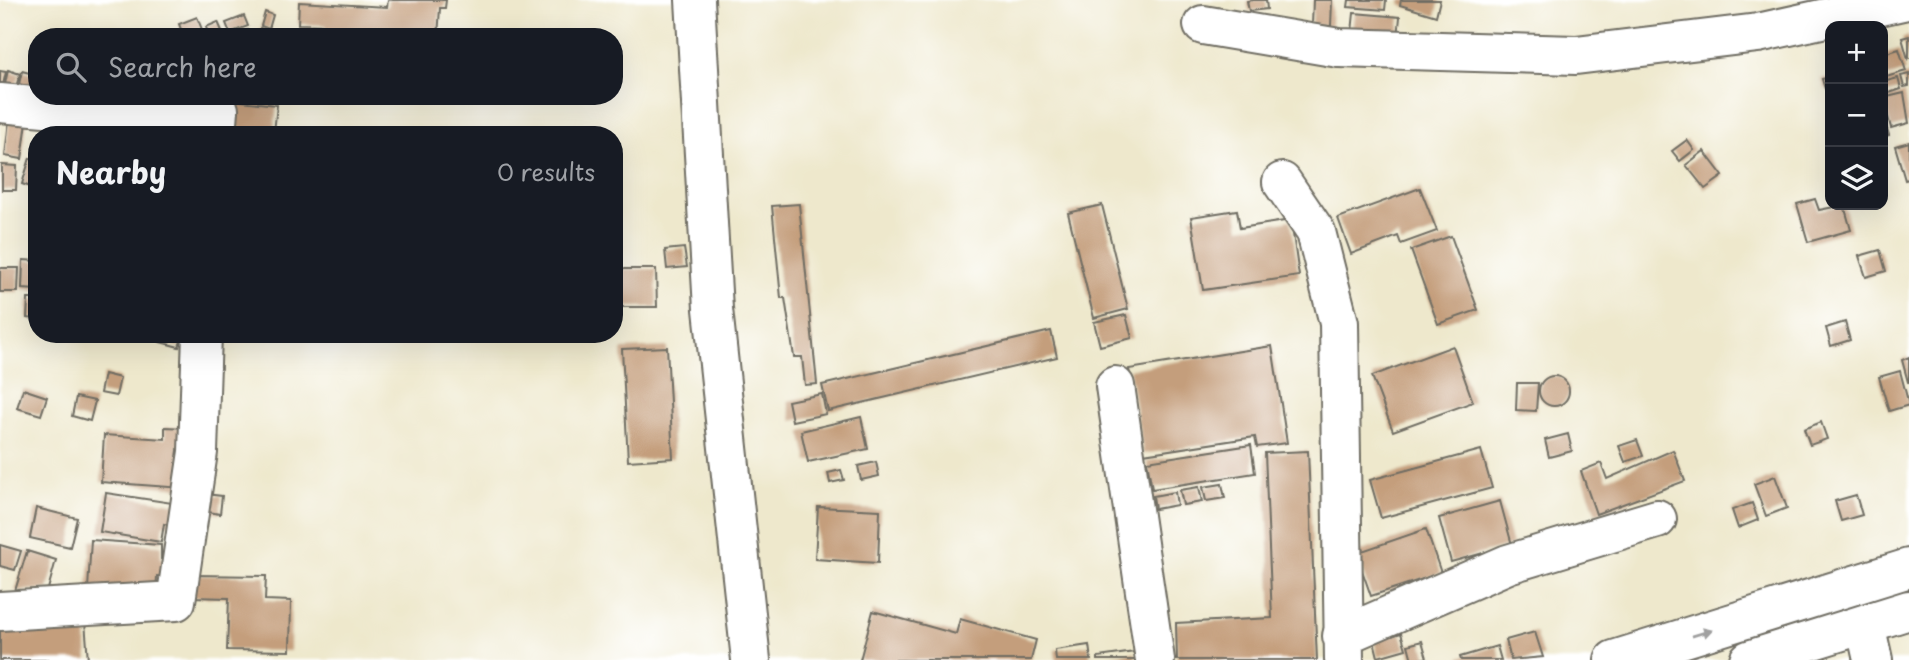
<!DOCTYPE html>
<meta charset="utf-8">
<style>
body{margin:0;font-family:"Playpen Sans",sans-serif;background:#20242c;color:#f1f3f6}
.controls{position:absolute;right:21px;top:21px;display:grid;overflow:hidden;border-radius:14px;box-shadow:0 7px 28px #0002}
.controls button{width:63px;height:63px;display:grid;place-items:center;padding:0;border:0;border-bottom:2px solid #363941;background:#171b24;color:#f1f3f6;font:35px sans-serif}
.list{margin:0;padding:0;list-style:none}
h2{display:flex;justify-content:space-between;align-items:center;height:91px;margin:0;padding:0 28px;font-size:30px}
h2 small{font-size:23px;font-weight:400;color:#9ea1a6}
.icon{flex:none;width:38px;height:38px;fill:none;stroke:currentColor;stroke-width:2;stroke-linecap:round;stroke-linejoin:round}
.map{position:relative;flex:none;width:1909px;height:660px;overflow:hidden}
.search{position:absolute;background:#171b24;box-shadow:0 7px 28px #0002;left:28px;top:28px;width:595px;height:77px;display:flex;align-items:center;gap:18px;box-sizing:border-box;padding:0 24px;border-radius:28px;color:#9ea1a6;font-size:26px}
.panel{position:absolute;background:#171b24;box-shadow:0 7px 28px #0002;left:28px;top:126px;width:595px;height:217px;border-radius:28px}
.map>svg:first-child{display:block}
.building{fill:#c49e7c}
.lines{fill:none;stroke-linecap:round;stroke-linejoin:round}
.minor-casing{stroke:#6f6d63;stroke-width:42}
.minor{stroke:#fff;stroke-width:38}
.oneway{fill:#a0a0a0}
</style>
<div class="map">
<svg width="1909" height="660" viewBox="0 0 1909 660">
<rect width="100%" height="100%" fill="#fff"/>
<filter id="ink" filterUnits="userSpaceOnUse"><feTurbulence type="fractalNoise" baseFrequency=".0143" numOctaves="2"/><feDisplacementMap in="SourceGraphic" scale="14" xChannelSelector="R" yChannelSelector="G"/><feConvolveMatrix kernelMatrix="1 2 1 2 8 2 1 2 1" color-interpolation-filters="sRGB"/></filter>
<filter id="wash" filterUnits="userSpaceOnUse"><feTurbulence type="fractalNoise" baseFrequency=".00686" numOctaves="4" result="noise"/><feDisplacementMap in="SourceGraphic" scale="28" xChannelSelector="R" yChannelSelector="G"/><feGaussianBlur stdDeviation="1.57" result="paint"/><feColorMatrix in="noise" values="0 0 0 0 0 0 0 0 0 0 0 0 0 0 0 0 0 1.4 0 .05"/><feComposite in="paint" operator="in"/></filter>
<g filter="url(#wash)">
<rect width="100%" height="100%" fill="#eee8cc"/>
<g id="blocks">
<!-- building -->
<g class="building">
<polygon points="388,0 446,0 445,8 440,8 438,37 325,37 325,25 298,24 299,2 387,7"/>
<polygon points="1253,0 1266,0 1267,9 1249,11 1247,1"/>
<polygon points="1313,0 1332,0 1331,26 1312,25"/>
<polygon points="1349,0 1386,0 1385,10 1348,7"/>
<polygon points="1401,0 1440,0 1436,16 1400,5"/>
<polygon points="265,12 273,15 269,29 261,26"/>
<polygon points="1354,13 1400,17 1398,37 1352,32"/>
<polygon points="244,16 248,26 230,33 226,23"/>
<polygon points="197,17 205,37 184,37 179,24"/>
<polygon points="218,22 222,31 209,36 206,27"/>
<polygon points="260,28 268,31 266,37 258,36"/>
<polygon points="248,30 251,37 231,37"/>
<polygon points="1909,36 1909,58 1908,59 1902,38"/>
<polygon points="1899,49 1906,71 1883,78 1883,54"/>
<polygon points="8,70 20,74 16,87 5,84"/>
<polygon points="0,71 6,72 3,85 0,84"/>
<polygon points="22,71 37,75 34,89 19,84"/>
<polygon points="1909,74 1909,86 1904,87 1901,76"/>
<polygon points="1830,77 1830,88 1825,89 1822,79"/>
<polygon points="1898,78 1901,89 1883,95 1883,82"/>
<polygon points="1904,93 1909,123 1891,128 1883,98"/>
<polygon points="231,100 277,105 274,132 228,127"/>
<polygon points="10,111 28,114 22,159 5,156"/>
<polygon points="1883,115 1889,135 1883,137"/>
<polygon points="120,121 156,132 156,135 116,135"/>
<polygon points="1687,140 1694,150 1680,161 1672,151"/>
<polygon points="1909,142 1909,179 1905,180 1895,146"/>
<polygon points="1704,151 1723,176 1705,189 1686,165"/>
<polygon points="30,158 37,160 37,202 31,201 34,188 22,184"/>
<polygon points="2,165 17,166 16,190 2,190"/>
<polygon points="1420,188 1437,231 1401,244 1398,236 1351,254 1338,218"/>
<polygon points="1815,199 1819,210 1844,205 1851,230 1808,242 1797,204"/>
<polygon points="799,204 817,384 805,385 802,357 794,357 785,298 781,298 772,206"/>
<polygon points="1102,205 1128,309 1094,318 1068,213"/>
<polygon points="1237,210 1240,228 1291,220 1299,276 1203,290 1191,217"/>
<polygon points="1451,236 1478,310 1438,324 1411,250"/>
<polygon points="684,248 687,267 667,269 665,250"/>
<polygon points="1880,250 1886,271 1866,277 1859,256"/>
<polygon points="23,260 37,261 37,290 22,289"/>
<polygon points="0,268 19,268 18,292 0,292"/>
<polygon points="614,269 656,269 657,307 614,307"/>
<polygon points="28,299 37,299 37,319 27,318"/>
<polygon points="1126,315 1132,338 1100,346 1094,322"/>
<polygon points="1845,322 1850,340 1831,346 1826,328"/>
<polygon points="1051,331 1057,357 828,411 822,385"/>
<polygon points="162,334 183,334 179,347 160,342"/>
<polygon points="1272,346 1287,443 1257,447 1255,437 1143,454 1129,369"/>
<polygon points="1453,346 1473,402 1393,431 1372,376"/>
<polygon points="667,347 673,458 628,461 622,349"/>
<polygon points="1909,357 1909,382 1908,382 1902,360"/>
<polygon points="1900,371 1909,405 1889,411 1879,377"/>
<polygon points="104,374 120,378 116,396 100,393"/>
<circle cx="1554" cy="391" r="15"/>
<polygon points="1517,383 1538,383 1536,411 1516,410"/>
<polygon points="23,389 47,397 41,415 17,408"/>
<polygon points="822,394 826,414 792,421 788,401"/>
<polygon points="76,397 95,401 90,421 72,416"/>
<polygon points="861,417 868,449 808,462 801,431"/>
<polygon points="1821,422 1827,439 1810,445 1804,429"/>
<polygon points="165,427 186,428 183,488 101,482 104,435 165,439"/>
<polygon points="1568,434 1572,451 1549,457 1545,440"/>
<polygon points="1637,440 1643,456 1625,462 1619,446"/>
<polygon points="1251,445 1255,473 1152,489 1147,461"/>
<polygon points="1481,450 1492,488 1381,518 1370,480"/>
<polygon points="1673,450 1685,481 1596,514 1581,471 1601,463 1607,479"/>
<polygon points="1308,451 1317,660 1177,660 1176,623 1272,618 1265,453"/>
<polygon points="876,462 879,476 861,480 858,466"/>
<polygon points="841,470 844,480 830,483 828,473"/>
<polygon points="1775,476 1787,508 1766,516 1754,484"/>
<polygon points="1222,484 1225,498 1206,501 1203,487"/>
<polygon points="1199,487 1202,502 1183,505 1180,490"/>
<polygon points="1175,492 1177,505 1155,509 1153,496"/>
<polygon points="106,493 179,504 176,526 164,524 161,542 100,532"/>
<polygon points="205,494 222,496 220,514 202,511"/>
<polygon points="1856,495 1862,515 1841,521 1835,501"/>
<polygon points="1500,501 1512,545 1451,562 1439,518"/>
<polygon points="1752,503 1758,520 1738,528 1732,510"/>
<polygon points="818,507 880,510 878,563 815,559"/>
<polygon points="36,508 77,518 70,547 30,538"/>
<polygon points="1426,529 1441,573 1371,596 1356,553"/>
<polygon points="91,540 161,545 161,559 171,559 170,577 157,576 156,593 88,589"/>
<polygon points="0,545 21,551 15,570 0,566"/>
<polygon points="27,551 56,560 48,589 15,591"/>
<polygon points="193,575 266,576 265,600 291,601 290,651 227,650 229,598 192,597"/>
<polygon points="873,611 956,634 960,619 1036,640 1031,660 860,660"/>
<polygon points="85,621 88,660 0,660 0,628"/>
<polygon points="1535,632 1543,657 1511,660 1506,640"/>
<polygon points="1401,633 1406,649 1378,657 1374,641"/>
<polygon points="1422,641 1427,658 1412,660 1408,645"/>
<polygon points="1089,645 1091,660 1056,660 1055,650"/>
<polygon points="1497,646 1501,660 1461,660 1460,657"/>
<polygon points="1135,652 1136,660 1098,660 1098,657"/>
</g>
</g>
</g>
<g filter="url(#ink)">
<use href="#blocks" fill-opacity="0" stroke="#6f6d63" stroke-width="2"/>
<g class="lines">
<!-- minor casing -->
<g class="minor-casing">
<g id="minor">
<polyline points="695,0 713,309 751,660"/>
<polyline points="1203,25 1339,48 1576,55 1758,33 1907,0"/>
<polyline points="0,103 122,114 219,110 217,135"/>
<polyline points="1282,182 1316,232 1339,323 1344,660"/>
<polyline points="1115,386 1155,660"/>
<polyline points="0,611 176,601 198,452 202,334"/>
<polyline points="1865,624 1873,660"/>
<polyline points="1342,636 1508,564 1657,519"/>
<polyline points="1614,660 1909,568"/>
<polyline points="1749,660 1909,610"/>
</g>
</g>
<!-- minor -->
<use href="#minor" class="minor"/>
</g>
<!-- one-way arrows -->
<defs><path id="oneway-solid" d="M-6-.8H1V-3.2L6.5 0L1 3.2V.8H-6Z" transform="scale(1.75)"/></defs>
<use class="oneway" href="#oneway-solid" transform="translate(1702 633) rotate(-17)"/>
</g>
</svg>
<div class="controls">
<button>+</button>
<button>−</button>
<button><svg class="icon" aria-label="layers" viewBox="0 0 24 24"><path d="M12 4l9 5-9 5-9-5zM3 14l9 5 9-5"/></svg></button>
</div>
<div class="search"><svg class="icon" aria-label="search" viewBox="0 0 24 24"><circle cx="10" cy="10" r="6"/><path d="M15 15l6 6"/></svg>Search here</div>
<section class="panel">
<h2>Nearby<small>0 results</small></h2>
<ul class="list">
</ul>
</section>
</div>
